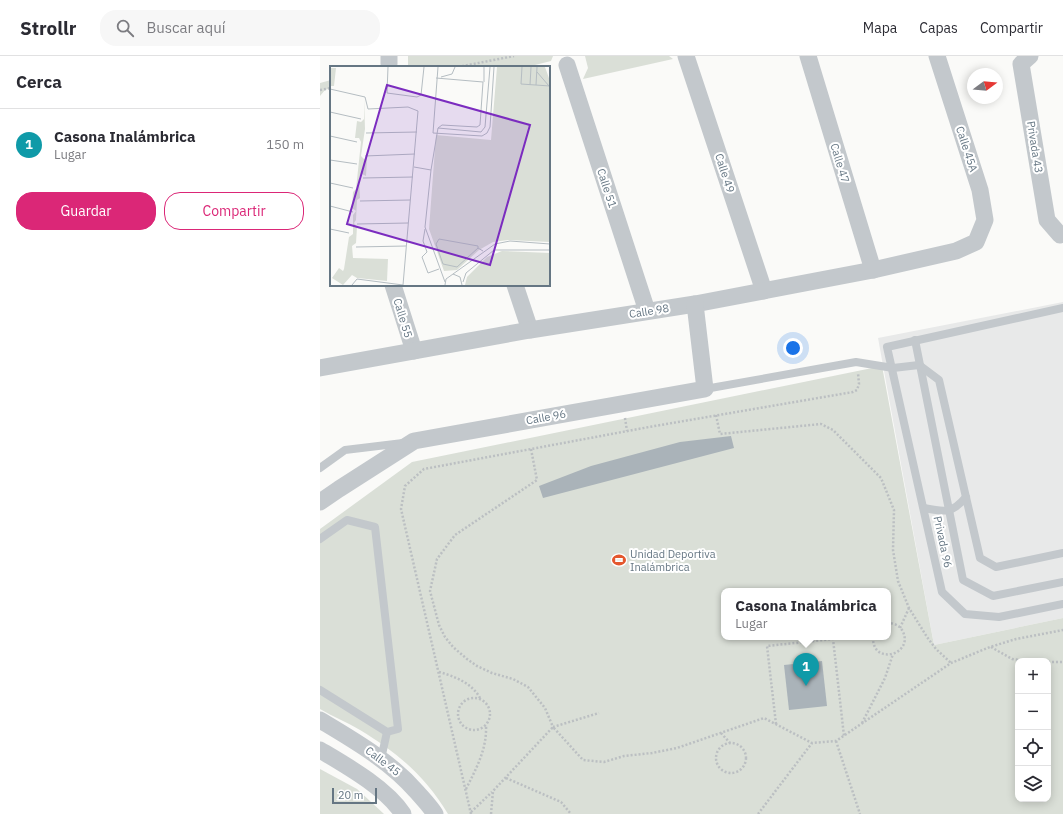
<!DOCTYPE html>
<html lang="es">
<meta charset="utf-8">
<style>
body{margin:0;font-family:"IBM Plex Sans",sans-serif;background:#f7f7f7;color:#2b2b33}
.controls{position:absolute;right:12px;bottom:12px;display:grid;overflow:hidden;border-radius:8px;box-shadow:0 2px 10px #0003}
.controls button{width:36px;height:36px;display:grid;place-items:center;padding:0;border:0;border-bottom:1px solid #e1e1e2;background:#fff;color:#2b2b33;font:20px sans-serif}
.compass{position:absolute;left:647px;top:12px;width:36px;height:36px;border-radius:50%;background:#fff;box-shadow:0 2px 10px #0003;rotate:74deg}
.scale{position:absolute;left:12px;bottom:10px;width:45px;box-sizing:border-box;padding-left:4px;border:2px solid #657683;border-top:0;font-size:11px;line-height:14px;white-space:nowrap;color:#657683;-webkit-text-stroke:3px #fff;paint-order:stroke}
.you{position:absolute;left:473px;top:292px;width:14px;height:14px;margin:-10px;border:3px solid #fff;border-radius:50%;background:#1a73e8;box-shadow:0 0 0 6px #1a73e833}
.badge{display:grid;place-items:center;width:26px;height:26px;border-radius:50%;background:#db2777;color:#fff;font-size:13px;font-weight:700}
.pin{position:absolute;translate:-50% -33px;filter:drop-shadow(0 1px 2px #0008)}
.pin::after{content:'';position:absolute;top:21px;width:14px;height:12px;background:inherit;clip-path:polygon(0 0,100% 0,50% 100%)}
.popup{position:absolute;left:401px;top:532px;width:170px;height:52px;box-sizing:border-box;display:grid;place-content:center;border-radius:8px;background:#fff;filter:drop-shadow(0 1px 3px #0005);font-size:13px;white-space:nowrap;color:#7c7c81}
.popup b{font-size:15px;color:#2b2b33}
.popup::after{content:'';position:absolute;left:50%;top:100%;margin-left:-8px;border:8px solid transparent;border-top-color:#fff}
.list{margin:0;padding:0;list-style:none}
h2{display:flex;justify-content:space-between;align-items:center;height:52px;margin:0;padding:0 16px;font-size:17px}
h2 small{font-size:13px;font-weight:400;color:#7c7c81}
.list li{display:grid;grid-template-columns:26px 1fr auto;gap:12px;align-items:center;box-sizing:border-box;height:72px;padding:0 16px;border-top:1px solid #e1e1e2}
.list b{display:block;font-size:15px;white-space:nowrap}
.list p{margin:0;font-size:13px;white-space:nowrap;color:#7c7c81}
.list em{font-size:13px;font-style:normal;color:#7c7c81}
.actions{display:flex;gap:8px;padding:12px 16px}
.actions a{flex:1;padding:9px 0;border:1px solid #db2777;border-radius:16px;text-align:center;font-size:14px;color:#db2777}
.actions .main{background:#db2777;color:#fff}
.icon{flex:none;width:22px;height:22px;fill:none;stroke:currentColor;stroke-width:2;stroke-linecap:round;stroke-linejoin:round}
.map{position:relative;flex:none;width:743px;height:758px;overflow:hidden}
header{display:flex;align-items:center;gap:24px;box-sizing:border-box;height:56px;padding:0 20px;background:#fff;border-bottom:1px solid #e1e1e2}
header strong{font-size:19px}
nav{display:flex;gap:22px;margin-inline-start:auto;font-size:14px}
.search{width:280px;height:36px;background:#f7f7f7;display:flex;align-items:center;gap:10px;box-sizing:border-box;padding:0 14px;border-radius:16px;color:#7c7c81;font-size:15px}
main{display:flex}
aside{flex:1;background:#fff}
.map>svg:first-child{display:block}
.built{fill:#e8e9e9}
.green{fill:#dadfd7;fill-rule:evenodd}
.building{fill:#aab3b9}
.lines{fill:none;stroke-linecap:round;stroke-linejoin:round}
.path{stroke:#bbbfc2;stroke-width:2.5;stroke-dasharray:2 2;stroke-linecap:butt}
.service{stroke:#c3c8cc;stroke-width:8}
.minor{stroke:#c3c8cc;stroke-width:17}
.labels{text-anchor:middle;stroke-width:4;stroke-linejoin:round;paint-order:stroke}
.street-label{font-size:11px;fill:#657683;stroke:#fff}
.poi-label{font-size:11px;fill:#657683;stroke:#fff;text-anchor:start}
.inset-road{fill:none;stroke:#b5bdc2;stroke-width:1}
.view{fill:#7b2cbf;fill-opacity:0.15;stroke:#7b2cbf;stroke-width:2}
.inset-edge{fill:none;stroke:#657683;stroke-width:2}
</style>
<header>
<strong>Strollr</strong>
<div class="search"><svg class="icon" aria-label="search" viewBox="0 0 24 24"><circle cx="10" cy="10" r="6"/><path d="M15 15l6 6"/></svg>Buscar aquí</div>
<nav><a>Mapa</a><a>Capas</a><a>Compartir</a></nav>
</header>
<main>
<aside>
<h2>Cerca<small></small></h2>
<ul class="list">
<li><span class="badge" style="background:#0f9aa8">1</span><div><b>Casona Inalámbrica</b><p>Lugar</p></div><em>150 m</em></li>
</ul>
<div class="actions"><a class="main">Guardar</a><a>Compartir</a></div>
</aside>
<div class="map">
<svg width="743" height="758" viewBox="0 0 743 758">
<rect width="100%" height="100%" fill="#fafaf8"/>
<!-- built -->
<polygon class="built" points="743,246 743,562 614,589 558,282"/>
<!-- green -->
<g class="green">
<polygon points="88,0 233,0 231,5 207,11 88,11"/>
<polygon points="265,0 349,0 353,3 263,23 268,12"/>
<polygon points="11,24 11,32 5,34 0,40 0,27"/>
<path d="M562 310 614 589 743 562V758H128C105 720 78 697 40 674 27 666 13 661 0 653V473L92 406ZM404 535H568V581H404ZM698 605H728V743H698Z"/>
<polygon points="0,713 37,733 64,758 0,758"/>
</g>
<!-- building -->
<g class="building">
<polygon points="411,380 414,392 223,442 219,430 271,410 360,386"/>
<polygon points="502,605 507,650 469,654 464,609"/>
</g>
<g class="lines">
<!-- path -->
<g class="path">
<polyline points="138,11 194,0"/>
<polyline points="0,34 11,32"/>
<polyline points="396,359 400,378 501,368 513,374 561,422 574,454 573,494 578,525 589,552 607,581 616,593 631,607"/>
<polyline points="305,362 307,375"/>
<polyline points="211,393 217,424 135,479 117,503 110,535 119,569 125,581 133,591 147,603 157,610 172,617 193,623 208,631 225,652 233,671 279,657"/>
<polyline points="580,572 589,552"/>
<path d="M553 581C552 611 596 598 582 574 579 569 573 567 568 567"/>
<polyline points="671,591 692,603 707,605"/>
<polyline points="728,606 743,606"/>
<path d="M119 616C134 620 152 627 160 642"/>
<circle cx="154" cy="658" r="16"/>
<polyline points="542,667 565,622 573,598"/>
<polyline points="456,668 447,590 513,583 524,680"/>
<polyline points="401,677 410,687"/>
<polyline points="516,685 540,758"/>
<circle cx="411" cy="702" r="15"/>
<polyline points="186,722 241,746 251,758"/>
<path d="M146 733C156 713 167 693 166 670"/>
<polyline points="151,756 172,736"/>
<polyline points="151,758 81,453 85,430 104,413 329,371 533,336 537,334 539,328 538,317"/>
<polyline points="171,758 173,735 233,671 263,704 284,706 304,700 332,697 357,692 444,662 492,687 516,685 631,607 670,591 696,583 743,574"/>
<polyline points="438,758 492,687"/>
</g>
<!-- service -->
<g class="service">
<polyline points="743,252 567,291 622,536 645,558 679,561 743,548"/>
<polyline points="595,284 643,524 673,540 743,526"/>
<polyline points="385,333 536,306 573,312 599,309 619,324 660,502 676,511 743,497"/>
<polyline points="0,412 25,394 83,387"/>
<path d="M604 452C624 456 632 458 646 441"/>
<polyline points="0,483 27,464 55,471 78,673 67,676 0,634"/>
<polyline points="61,703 67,676"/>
</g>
<!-- minor -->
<g class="minor">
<polyline points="69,0 69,8"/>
<polyline points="366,0 444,235"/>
<polyline points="488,0 553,214"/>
<polyline points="710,0 701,8 727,164 740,179 743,178"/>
<polyline points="247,9 327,255"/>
<polyline points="73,229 94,295"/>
<polyline points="195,229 210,274"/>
<polyline points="0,312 210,274 375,248 553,214 636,195 656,186 665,164 660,134 617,0"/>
<polyline points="0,446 19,433 94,385 385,333 375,248"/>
<path d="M0 664C35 685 70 705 97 736 103 743 110 750 115 758"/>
<path d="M0 694C27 710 66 732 83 758"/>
</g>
</g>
<!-- icons -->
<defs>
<g id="stadium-bare" transform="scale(1.08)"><path d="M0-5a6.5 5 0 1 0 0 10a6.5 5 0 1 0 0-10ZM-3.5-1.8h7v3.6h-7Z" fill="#e4572e" stroke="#fff" stroke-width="2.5" paint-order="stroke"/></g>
</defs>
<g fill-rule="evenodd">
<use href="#stadium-bare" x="299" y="504"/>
</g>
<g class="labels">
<!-- street labels -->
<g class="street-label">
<text transform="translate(715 91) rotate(81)" y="4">Privada 43</text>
<text transform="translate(647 93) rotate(72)" y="4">Calle 45A</text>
<text transform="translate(520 107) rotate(73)" y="4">Calle 47</text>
<text transform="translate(405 117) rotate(72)" y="4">Calle 49</text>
<text transform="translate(287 132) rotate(72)" y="4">Calle 51</text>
<text transform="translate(329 255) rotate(-9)" y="4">Calle 98</text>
<text transform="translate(83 262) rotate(73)" y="4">Calle 55</text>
<text transform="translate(226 361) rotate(-10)" y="4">Calle 96</text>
<text transform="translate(623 486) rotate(78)" y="4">Privada 96</text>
<text transform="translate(63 705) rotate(37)" y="4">Calle 45</text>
</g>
<!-- poi labels -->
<g class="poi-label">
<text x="310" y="502">Unidad Deportiva<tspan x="310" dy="13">Inalámbrica</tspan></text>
</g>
</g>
<!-- overview -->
<g transform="translate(10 10)">
<rect width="220" height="220" fill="#fafaf8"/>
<path d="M167 1H215L220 15V176L178 174 163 176 149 184 127 204 114 205 99 163 106 69 161 74ZM0 2H6L4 20H0ZM34 33 35 63 31 90 34 93 37 92 36 110 32 108 29 111 30 132 27 134 26 154 24 157 27 161 26 177 22 180 23 192 58 193 57 215 27 212 22 209 13 219 2 212 9 202 13 205 14 203 19 171 23 168V149L26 145 22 142 23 126 26 123 31 76 29 72H25L27 55 31 56 34 53ZM172 185 220 187V219H135L137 211 157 191Z" fill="#dadfd7"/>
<path class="inset-road" d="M58 1 57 27 87 31 91 29 94 1M108 1 103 67 152 70 157 67 160 61 164 1M154 1V16M192 1 191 18 220 20M207 6 219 20M111 11 122 8 125 1M200 19 201 1M206 19 207 1M0 23 35 31 38 43 78 41 88 45 73 219M0 46 31 53M108 62 151 66 155 61 160 1M36 67 87 66M0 70 27 76M35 90 85 88M0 94 27 98M84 101 101 104 95 161 115 216M101 104 108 62 112 59 147 61 150 59 153 16 106 12M33 112 83 111M0 117 23 122M30 135 80 134M0 140 23 146M27 158 78 157M0 163 19 167M95 163 93 175 97 186 92 191 98 207 109 203M26 181 76 180M148 182V180L109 173 106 178 113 198 127 201 148 182 153 185M123 208 165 178 180 175 220 178M133 216 136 207 164 184H220M22 219 27 213 73 219M115 219 116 213 123 208 130 211 132 219"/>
<path class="view" d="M57 19 200 59 160 199 17 158Z"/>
<rect width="220" height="220" class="inset-edge"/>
</g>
</svg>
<div class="controls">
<button>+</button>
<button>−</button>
<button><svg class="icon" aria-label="locate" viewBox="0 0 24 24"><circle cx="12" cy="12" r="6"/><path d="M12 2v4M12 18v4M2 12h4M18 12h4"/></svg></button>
<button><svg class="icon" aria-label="layers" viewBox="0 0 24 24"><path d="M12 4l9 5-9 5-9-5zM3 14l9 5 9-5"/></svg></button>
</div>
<svg class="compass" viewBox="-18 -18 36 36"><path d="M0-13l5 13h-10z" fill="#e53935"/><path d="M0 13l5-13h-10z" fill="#7c7c81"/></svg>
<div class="scale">20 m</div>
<div class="you"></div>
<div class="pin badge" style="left:486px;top:630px;background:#0f9aa8">1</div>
<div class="popup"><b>Casona Inalámbrica</b>Lugar</div>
</div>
</main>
